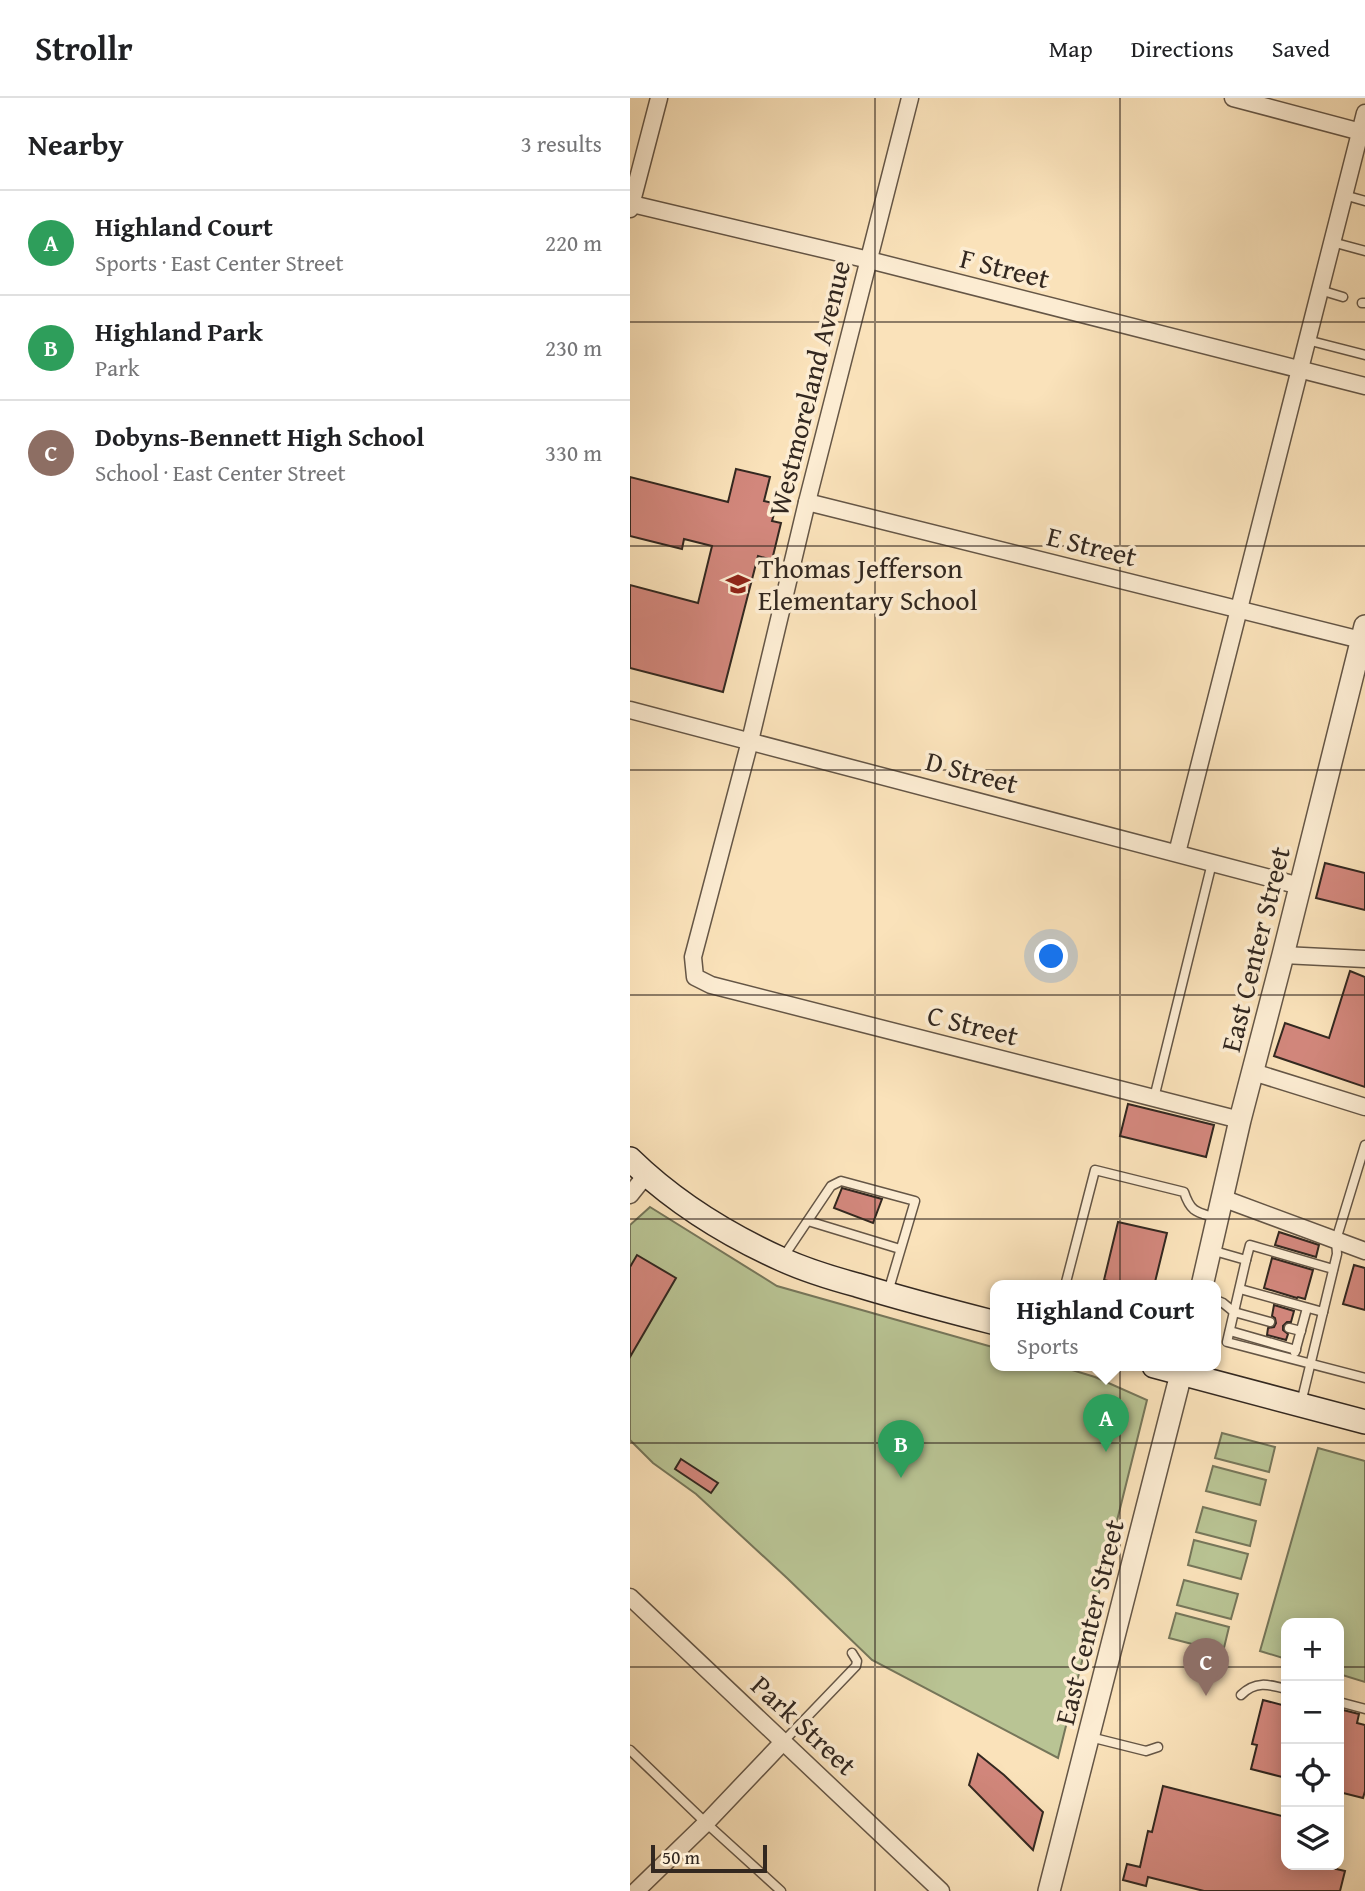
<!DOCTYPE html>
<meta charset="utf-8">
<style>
body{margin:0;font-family:"Gentium Book Plus",serif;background:#f2f2f2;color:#202124}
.controls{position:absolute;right:21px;bottom:21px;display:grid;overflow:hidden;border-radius:14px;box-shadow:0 4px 18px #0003}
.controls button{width:63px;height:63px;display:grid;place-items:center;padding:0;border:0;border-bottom:2px solid #e0e0e0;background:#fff;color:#202124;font:35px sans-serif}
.scale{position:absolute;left:21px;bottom:18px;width:116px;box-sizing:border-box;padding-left:7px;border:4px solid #332820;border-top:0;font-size:19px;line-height:24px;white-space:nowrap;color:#332820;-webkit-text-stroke:5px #fcecd2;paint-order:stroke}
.you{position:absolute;left:422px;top:859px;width:24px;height:24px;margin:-18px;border:5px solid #fff;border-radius:50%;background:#1a73e8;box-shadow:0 0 0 10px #1a73e833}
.badge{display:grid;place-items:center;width:46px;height:46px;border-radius:50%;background:#2563eb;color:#fff;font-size:23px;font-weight:700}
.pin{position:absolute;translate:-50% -58px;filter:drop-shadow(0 2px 4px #0008)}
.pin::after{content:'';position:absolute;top:37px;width:24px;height:21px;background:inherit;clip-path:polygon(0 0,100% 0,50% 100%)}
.popup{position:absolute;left:360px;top:1182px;width:231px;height:91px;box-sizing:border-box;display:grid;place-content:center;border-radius:14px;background:#fff;filter:drop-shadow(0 2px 5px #0005);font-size:23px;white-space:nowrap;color:#757577}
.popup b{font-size:26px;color:#202124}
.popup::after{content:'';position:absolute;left:50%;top:100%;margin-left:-14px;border:14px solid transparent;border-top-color:#fff}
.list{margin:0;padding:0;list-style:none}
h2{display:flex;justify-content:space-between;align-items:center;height:91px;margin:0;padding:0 28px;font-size:30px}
h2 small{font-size:23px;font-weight:400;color:#757577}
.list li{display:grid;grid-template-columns:46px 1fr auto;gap:21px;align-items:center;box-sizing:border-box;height:105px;padding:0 28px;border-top:2px solid #e0e0e0}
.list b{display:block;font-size:26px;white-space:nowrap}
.list p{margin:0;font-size:23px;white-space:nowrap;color:#757577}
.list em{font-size:23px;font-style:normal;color:#757577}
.icon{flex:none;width:38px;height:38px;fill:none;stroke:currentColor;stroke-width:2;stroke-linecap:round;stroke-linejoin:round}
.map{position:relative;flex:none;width:735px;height:1793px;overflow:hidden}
header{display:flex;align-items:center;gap:42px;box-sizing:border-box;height:98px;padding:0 35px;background:#fff;border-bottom:2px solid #e0e0e0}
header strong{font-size:33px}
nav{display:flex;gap:38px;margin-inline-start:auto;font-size:24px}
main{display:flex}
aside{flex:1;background:#fff}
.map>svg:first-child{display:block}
.green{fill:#b9c494;stroke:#76765a;stroke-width:2}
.building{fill:#d2877c;stroke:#332820;stroke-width:2}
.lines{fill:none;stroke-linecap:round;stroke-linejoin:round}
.service-casing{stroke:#655646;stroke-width:11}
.minor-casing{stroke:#655646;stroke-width:19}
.tertiary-casing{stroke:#655646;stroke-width:24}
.secondary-casing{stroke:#332820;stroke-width:26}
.service{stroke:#fcecd2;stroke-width:8}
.minor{stroke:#fcecd2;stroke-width:16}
.tertiary{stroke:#fcecd2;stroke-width:21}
.secondary{stroke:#fcecd2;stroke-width:23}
.grid{fill:none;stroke:#332820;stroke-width:2;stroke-opacity:0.55}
.labels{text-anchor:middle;stroke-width:7;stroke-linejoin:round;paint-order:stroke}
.street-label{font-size:28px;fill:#332820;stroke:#fcecd2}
.poi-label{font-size:28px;fill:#332820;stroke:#fcecd2;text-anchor:start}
</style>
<header>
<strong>Strollr</strong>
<nav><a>Map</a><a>Directions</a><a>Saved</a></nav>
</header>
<main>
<aside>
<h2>Nearby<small>3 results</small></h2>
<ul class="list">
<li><span class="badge" style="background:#2e9e5b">A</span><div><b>Highland Court</b><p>Sports · East Center Street</p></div><em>220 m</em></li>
<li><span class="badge" style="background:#2e9e5b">B</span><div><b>Highland Park</b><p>Park</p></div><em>230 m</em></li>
<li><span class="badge" style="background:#8d6e63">C</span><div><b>Dobyns-Bennett High School</b><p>School · East Center Street</p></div><em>330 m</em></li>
</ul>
</aside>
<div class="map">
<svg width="735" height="1793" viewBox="0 0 735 1793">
<rect width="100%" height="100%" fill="#fae2ba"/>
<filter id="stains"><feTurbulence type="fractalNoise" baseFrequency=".00286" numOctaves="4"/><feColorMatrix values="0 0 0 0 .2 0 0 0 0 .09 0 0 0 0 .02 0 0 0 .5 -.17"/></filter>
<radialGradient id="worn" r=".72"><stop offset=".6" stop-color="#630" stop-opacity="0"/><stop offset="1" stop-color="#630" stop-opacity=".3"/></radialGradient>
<!-- green -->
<g class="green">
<polygon points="20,1109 147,1188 366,1250 366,1268 429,1268 465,1279 517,1302 428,1660 242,1562 157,1480 66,1396 23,1365 0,1342 0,1127"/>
<polygon points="592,1335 645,1349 639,1374 585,1360"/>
<polygon points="688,1350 735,1363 735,1584 709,1576 709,1525 656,1525 656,1561 630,1553"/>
<polygon points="583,1368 636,1382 630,1407 576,1393"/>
<polygon points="573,1409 626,1423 620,1448 566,1434"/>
<polygon points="564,1442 618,1456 611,1481 558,1467"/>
<polygon points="554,1482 608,1496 601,1521 547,1507"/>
<polygon points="546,1515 599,1529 593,1554 539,1540"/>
</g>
<!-- building -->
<g class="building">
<polygon points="106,371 140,379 134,403 147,406 142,423 151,425 142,462 128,458 93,594 0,570 0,487 68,505 82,448 54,441 52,451 0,438 0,379 98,404"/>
<polygon points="695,765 735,775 735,812 686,800"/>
<polygon points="720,873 735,879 735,989 644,958 655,925 699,940"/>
<polygon points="498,1006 584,1027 576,1059 490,1038"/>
<polygon points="212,1090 252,1101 243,1125 204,1110"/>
<polygon points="488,1124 537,1135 524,1188 498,1188 474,1182"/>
<polygon points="649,1134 689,1147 686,1159 645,1147"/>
<polygon points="7,1157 46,1180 0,1259 0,1169"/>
<polygon points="642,1160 683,1172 675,1201 668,1199 667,1200 634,1190"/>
<polygon points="724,1167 735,1170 735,1212 713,1206"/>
<polygon points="644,1207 664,1213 661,1224 657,1224 653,1228 653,1232 658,1236 656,1242 637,1237 638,1230 644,1229 646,1225 645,1220 642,1218"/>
<polygon points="51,1361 88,1385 81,1395 45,1371"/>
<polygon points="633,1602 656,1608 656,1680 621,1671 627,1647 622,1646"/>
<polygon points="709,1611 729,1616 727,1625 735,1627 735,1693 733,1700 709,1694"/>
<polygon points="348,1656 374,1677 413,1714 403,1752 339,1687"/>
<polygon points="533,1688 656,1719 656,1767 703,1767 702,1770 715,1773 710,1793 574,1793 518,1779 516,1788 493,1782 497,1766 510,1769 518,1733 522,1734"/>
</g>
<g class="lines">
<!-- service casing -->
<g class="service-casing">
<g id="service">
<polyline points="714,97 735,103"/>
<polyline points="702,144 735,153"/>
<polyline points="690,192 713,199"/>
<polyline points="732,205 735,205"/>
<polyline points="677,242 735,257"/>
<polyline points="524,1000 582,765"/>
<polyline points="178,1123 270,1151"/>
<polyline points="581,1152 616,1162 597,1244 735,1280"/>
<polyline points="154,1158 201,1088 211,1083 285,1103 258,1194"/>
<polyline points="616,1162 620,1147 703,1171"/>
<path d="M435 1188 465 1072 554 1094C561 1115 567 1114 586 1120"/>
<polyline points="610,1191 693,1214"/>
<polyline points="586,1202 593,1205 604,1214 640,1224"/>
<polyline points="659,1230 671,1233"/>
<polyline points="600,1233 666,1252"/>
<polyline points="665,1254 677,1210"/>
<polyline points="671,1305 707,1156 706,1142 735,1047"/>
<path d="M611 1597C625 1583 638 1586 656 1591"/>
<polyline points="709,1604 735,1611"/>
<polyline points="460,1639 516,1653 528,1649"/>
<polyline points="153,1644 226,1568 227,1563 222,1555"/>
<polyline points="0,1652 76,1725 151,1793"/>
</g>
</g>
<!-- minor casing -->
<g class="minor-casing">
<g id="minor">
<polyline points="280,0 177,404 120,643 63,859 65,879 81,887 610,1022"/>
<polyline points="603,0 735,35"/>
<polyline points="2,106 239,162 735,288"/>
<polyline points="0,111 29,0"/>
<polyline points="177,404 735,543"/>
<polyline points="0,612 670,788"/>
<polyline points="547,755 735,15"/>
<polyline points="653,857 735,861"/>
<polyline points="623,974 735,1009"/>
<polyline points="0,1097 16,1077"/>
<polyline points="592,1100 735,1153"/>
<polyline points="0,1499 311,1793"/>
<polyline points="6,1793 76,1725 153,1644"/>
</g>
</g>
<!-- tertiary casing -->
<g class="tertiary-casing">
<g id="tertiary">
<polyline points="572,1188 610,1022 653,857 735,528"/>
<polyline points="419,1793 553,1268"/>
</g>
</g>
<!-- secondary casing -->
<g class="secondary-casing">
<g id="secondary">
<path d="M0 1061C43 1103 96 1136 151 1161 175 1172 201 1180 227 1187 273 1201 319 1213 366 1225"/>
<polyline points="524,1268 735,1324"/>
</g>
</g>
<!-- service -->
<use href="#service" class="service"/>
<!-- minor -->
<use href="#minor" class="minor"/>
<!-- tertiary -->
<use href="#tertiary" class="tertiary"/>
<!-- secondary -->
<use href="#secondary" class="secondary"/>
</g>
<!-- grid -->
<path class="grid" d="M245 0V1793M490 0V1793M0 224H735M0 448H735M0 672H735M0 897H735M0 1121H735M0 1345H735M0 1569H656M709 1569H735"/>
<!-- icons -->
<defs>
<g id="school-bare" transform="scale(1.89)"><path d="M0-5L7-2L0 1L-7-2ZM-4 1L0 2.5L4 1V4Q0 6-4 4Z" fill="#8f2418" stroke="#fcecd2" stroke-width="2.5" paint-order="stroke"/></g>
</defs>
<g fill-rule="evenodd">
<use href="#school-bare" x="108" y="486"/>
</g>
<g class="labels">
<!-- street labels -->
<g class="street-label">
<text transform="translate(375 170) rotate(14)" y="10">F Street</text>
<text transform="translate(179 290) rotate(-76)" y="10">Westmoreland Avenue</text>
<text transform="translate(462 448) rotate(14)" y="10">E Street</text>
<text transform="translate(342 674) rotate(15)" y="10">D Street</text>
<text transform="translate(625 851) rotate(-76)" y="10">East Center Street</text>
<text transform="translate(343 927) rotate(14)" y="10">C Street</text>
<text transform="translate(459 1524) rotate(-76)" y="10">East Center Street</text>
<text transform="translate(174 1627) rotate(43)" y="10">Park Street</text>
</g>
<!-- poi labels -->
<g class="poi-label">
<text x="128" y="480">Thomas Jefferson<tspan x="128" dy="32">Elementary School</tspan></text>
</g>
</g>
<rect width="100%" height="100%" filter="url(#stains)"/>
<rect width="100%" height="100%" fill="url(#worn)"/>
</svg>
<div class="controls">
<button>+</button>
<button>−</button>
<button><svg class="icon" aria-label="locate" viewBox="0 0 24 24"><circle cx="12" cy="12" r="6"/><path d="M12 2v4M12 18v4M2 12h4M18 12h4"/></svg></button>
<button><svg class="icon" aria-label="layers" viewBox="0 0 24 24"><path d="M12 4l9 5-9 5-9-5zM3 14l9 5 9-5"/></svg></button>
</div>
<div class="scale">50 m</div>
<div class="you"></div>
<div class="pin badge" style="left:476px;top:1354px;background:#2e9e5b">A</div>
<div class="popup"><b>Highland Court</b>Sports</div>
<div class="pin badge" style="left:271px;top:1380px;background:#2e9e5b">B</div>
<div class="pin badge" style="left:576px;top:1598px;background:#8d6e63">C</div>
</div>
</main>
